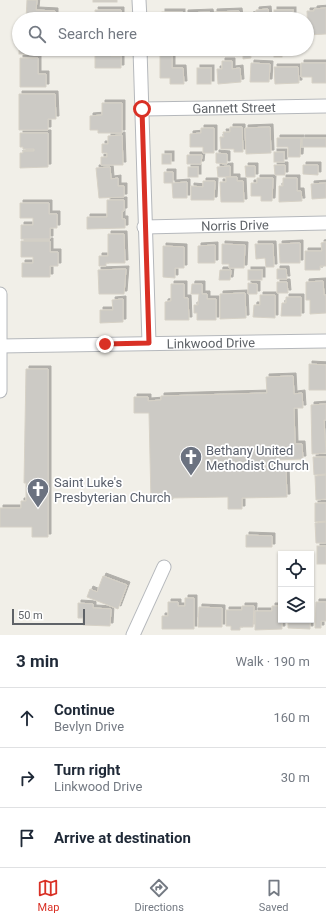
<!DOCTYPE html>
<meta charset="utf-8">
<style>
body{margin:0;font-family:Roboto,sans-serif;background:#f6f6f7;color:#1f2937}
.controls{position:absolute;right:12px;bottom:12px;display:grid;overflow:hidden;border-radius:0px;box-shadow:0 1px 3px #0004}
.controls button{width:36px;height:36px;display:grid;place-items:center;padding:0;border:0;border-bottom:1px solid #e0e1e3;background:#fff;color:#1f2937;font:20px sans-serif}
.scale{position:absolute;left:12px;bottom:10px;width:73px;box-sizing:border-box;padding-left:4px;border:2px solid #5f6368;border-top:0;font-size:11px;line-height:14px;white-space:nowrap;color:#5f6368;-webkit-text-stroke:3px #fff;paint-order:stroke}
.stop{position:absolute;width:12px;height:12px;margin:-9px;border:3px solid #d93025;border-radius:50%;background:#fff}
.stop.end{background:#d93025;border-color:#fff;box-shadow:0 1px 4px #0008}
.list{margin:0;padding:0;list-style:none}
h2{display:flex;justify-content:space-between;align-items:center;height:52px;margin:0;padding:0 16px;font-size:17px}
h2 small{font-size:13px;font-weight:400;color:#747a83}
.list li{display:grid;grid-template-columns:26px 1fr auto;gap:12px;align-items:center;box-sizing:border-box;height:60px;padding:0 16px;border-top:1px solid #e0e1e3}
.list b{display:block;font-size:15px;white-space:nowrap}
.list p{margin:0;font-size:13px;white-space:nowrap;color:#747a83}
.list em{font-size:13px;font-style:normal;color:#747a83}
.icon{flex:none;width:22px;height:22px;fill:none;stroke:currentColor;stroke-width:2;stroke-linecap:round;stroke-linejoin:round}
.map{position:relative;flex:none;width:326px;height:635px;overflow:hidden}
.search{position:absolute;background:#fff;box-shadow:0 1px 3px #0004;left:12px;right:12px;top:12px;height:44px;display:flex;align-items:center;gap:10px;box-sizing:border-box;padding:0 14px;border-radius:22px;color:#747a83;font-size:15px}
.sheet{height:232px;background:#fff}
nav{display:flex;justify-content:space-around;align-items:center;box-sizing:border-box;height:56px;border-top:1px solid #e0e1e3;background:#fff;font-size:11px;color:#747a83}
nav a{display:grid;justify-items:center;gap:2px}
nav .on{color:#d93025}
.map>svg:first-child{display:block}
.building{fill:#cccac5;stroke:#d6d1c6;filter:url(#shadow)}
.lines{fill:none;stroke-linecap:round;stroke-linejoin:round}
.minor-casing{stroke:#b5b8bc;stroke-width:15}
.minor{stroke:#fff;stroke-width:13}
.route{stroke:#d93025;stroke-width:5}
.labels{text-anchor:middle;stroke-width:3.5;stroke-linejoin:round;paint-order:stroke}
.street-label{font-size:13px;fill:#5f6368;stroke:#fff}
.worship-label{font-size:13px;fill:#5b616d;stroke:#fff;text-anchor:start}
</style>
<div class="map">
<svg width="326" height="635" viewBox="0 0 326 635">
<defs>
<filter id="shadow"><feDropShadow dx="3" dy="-3" stdDeviation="0" flood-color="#0004"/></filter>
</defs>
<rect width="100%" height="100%" fill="#f1efe8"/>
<!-- building -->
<g class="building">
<polygon points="27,0 37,0 36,10 55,11 55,19 26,19"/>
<rect x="93" y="0" width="24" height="2"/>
<polygon points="326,8 326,34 308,35 307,11 314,11 314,9"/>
<polygon points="268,9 269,19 250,19 250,15 256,14 256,10"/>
<polygon points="95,10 121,10 121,19 96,19"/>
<rect x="274" y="10" width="19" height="9"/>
<polygon points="239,11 240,19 214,19 214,12"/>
<rect x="162" y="12" width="20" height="7"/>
<polygon points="210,12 211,19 185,19 185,13"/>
<rect x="19" y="49" width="21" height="5"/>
<polygon points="95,49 111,49 111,56 121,56 121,68 95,68"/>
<polygon points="243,49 250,49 251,58 243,59"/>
<rect x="274" y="49" width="8" height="8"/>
<polygon points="160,51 172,51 172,68 183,68 184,84 170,84 170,78 160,78"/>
<polygon points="20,58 38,58 38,74 46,74 46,87 20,87"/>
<polygon points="222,61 232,61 232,69 240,68 241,82 218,84 217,69 222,69"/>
<polygon points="251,63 270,64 269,82 250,82"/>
<polygon points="301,63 326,63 326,83 312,83 312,77 301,77"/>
<polygon points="274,67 298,67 299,83 275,84"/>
<rect x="197" y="68" width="14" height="16"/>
<polygon points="19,94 55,94 56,119 48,119 48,130 19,130"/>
<polygon points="102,103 122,103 122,133 98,133 98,130 90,130 90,116 102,115"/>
<polygon points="230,127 242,127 243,152 234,152 234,149 221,149 220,137 224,137 223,132 230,132"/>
<polygon points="270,127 271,153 246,154 245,128"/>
<polygon points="201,128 214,128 214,153 203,153 203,147 190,147 190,134 201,133"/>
<polygon points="20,133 48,133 48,167 20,168 20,153 23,153 23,151 34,151 34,149 23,149 23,147 20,147"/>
<polygon points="122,135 123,165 101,165 101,157 107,157 107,153 102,153 102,144 108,144 108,136"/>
<polygon points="277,138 301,138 300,157 288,157 288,147 277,147"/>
<rect x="302" y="138" width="24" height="9"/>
<rect x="274" y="152" width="10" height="10"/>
<polygon points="216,153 227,154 227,164 216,163"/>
<rect x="162" y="154" width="9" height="10"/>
<polygon points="187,155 202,155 201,164 187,164"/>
<polygon points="274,165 285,165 285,175 275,175"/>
<polygon points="303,165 318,165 318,175 303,174"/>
<polygon points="230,166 230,177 218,177 217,167"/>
<polygon points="245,166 255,166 255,177 246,177"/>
<polygon points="110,167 111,179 118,178 118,186 124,186 124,197 99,198 96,168"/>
<rect x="188" y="167" width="10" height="10"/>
<polygon points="164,172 173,172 173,183 187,182 187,198 173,198 172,183 164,183"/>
<polygon points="226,177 237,177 237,181 243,181 244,202 221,202 220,182 226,182"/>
<polygon points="257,178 273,178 272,201 261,201 261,196 251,196 251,183 257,183"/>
<polygon points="283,178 297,178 297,191 301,191 302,201 279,202 279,186 283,186"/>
<polygon points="203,181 215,181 214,200 191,200 191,186 203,187"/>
<polygon points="326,183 326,198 312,199 311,184"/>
<polygon points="107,200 124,200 124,211 122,211 122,219 125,219 125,228 87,229 87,217 107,217"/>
<polygon points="20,203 49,203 49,214 57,214 57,228 50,228 50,239 21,239 21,225 33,225 33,218 20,218"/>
<polygon points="108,234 124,234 125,263 106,263 106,266 99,266 99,256 108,256"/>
<polygon points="21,241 50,241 50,252 58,252 58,266 50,266 50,277 22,277 22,263 33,263 33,257 21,257"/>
<polygon points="326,242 326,266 320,266 320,270 305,270 305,251 322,251 321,243"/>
<polygon points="300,243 300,263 280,263 279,244"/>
<polygon points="222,244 245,245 244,268 229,268 229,264 222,264"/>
<polygon points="255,244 273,244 274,267 266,267 265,258 256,259"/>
<polygon points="215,245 215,263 198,263 198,246"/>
<polygon points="163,246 184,247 184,268 175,268 175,278 163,277"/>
<polygon points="126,269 124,294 99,294 98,270"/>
<polygon points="277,269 286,269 287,279 277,279"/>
<polygon points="220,270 231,270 230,280 219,280"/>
<rect x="248" y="270" width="14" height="10"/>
<polygon points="323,281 324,295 326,295 326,313 310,314 310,300 306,300 306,282"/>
<polygon points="277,282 287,282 288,293 277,293"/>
<polygon points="248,283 257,284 257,294 248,294"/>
<polygon points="171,284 184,284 184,298 188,298 189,320 165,320 165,302 171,301"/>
<polygon points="192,284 202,284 202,294 207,294 207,299 216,299 216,320 197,320 197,313 194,313 194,305 198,305 199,294 191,294"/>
<polygon points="245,293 246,318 220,319 220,294"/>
<polygon points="260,295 275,295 275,318 253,317 254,305 260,305"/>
<polygon points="286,297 301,297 301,316 281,316 282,303 286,303"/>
<polygon points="123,299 123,322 100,323 100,310 113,310 112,300"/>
<polygon points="309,364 326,365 326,390 309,390"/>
<polygon points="26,369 48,369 48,537 32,537 32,527 0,527 0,508 21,508 21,501 26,501 26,483 24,483"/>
<polygon points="293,376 294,394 302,393 303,408 294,408 295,444 302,444 303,459 275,460 275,471 286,470 287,497 242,498 242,509 228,509 228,497 170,498 170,502 151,502 149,413 134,413 134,397 148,397 148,401 161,400 161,396 267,393 266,377"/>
<polygon points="326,404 326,420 324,420 326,453 312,454 311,405"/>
<polygon points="313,457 326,457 326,474 314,475"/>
<polygon points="326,475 326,499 316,500 315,476"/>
<polygon points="315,503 326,503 326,521 315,522"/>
<polygon points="326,522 326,543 316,543 315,523"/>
<polygon points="246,535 272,536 272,547 246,547"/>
<rect x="317" y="546" width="9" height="18"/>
<polygon points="103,576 127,585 118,609 87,597 90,589 97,592"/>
<polygon points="185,598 194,598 194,629 162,629 162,616 168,616 168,602 178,602 178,606 185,606"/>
<polygon points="316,602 326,602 326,621 321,621 321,628 315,628"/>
<polygon points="78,603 93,604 93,608 111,609 110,626 83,625 83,618 78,618"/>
<polygon points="242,606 254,606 253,627 240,627 240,630 231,630 231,626 226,626 226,610 242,610"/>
<polygon points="272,606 281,606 282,629 255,630 255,611 272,611"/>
<polygon points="199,607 222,608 222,627 198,627"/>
<polygon points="288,620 310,620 310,629 288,628"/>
</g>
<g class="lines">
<!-- minor casing -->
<g class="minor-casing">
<g id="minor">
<polyline points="139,0 140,19"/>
<polyline points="140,49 149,343"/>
<path id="s1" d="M142 109 326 106"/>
<path id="s2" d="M144 227 326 223"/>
<polyline points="0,294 0,391"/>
<path id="s3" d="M0 346 326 341"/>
<polyline points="133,635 164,567"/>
</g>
</g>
<!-- minor -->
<use href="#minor" class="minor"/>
</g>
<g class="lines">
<!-- route -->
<polyline class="route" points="105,344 149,343 142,109"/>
</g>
<!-- icons -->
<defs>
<g id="church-pin" transform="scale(1.15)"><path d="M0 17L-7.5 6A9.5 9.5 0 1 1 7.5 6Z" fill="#6b7280" stroke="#fff"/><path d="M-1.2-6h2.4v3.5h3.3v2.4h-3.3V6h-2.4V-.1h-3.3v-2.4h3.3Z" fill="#fff"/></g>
</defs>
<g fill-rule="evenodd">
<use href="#church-pin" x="191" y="457"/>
<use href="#church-pin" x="38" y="489"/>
</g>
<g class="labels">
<!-- street labels -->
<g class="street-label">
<text dy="5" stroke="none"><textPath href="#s1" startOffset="92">Gannett Street</textPath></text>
<text dy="5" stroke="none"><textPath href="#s2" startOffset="91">Norris Drive</textPath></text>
<text dy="5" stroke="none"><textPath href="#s3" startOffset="211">Linkwood Drive</textPath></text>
</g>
<!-- worship labels -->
<g class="worship-label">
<text x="206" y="455">Bethany United<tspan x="206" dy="15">Methodist Church</tspan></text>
<text x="54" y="487">Saint Luke's<tspan x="54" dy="15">Presbyterian Church</tspan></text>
</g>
</g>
</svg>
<div class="controls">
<button><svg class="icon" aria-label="locate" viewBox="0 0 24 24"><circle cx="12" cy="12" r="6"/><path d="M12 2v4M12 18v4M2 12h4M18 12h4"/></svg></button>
<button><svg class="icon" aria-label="layers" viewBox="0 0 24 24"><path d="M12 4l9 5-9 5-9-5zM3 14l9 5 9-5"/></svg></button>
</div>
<div class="scale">50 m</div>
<div class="stop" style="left:142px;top:109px"></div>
<div class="stop end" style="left:105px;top:344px"></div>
<div class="search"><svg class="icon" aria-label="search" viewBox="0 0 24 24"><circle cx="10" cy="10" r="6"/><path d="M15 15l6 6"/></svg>Search here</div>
</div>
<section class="sheet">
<h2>3 min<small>Walk · 190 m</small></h2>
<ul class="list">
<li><svg class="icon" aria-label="ahead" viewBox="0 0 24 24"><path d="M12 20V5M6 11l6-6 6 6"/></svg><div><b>Continue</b><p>Bevlyn Drive</p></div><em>160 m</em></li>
<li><svg class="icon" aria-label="right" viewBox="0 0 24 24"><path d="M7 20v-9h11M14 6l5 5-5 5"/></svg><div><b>Turn right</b><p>Linkwood Drive</p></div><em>30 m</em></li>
<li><svg class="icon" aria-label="arrive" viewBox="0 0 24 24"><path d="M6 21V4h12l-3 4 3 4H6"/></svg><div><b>Arrive at destination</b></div></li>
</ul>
</section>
<nav>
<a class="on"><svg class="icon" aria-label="map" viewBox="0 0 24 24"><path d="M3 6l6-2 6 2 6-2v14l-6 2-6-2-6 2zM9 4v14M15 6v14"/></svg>Map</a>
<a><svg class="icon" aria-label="directions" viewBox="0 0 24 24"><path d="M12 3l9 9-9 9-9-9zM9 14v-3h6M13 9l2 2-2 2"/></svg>Directions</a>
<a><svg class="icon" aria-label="saved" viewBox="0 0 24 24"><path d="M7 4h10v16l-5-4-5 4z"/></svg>Saved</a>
</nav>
